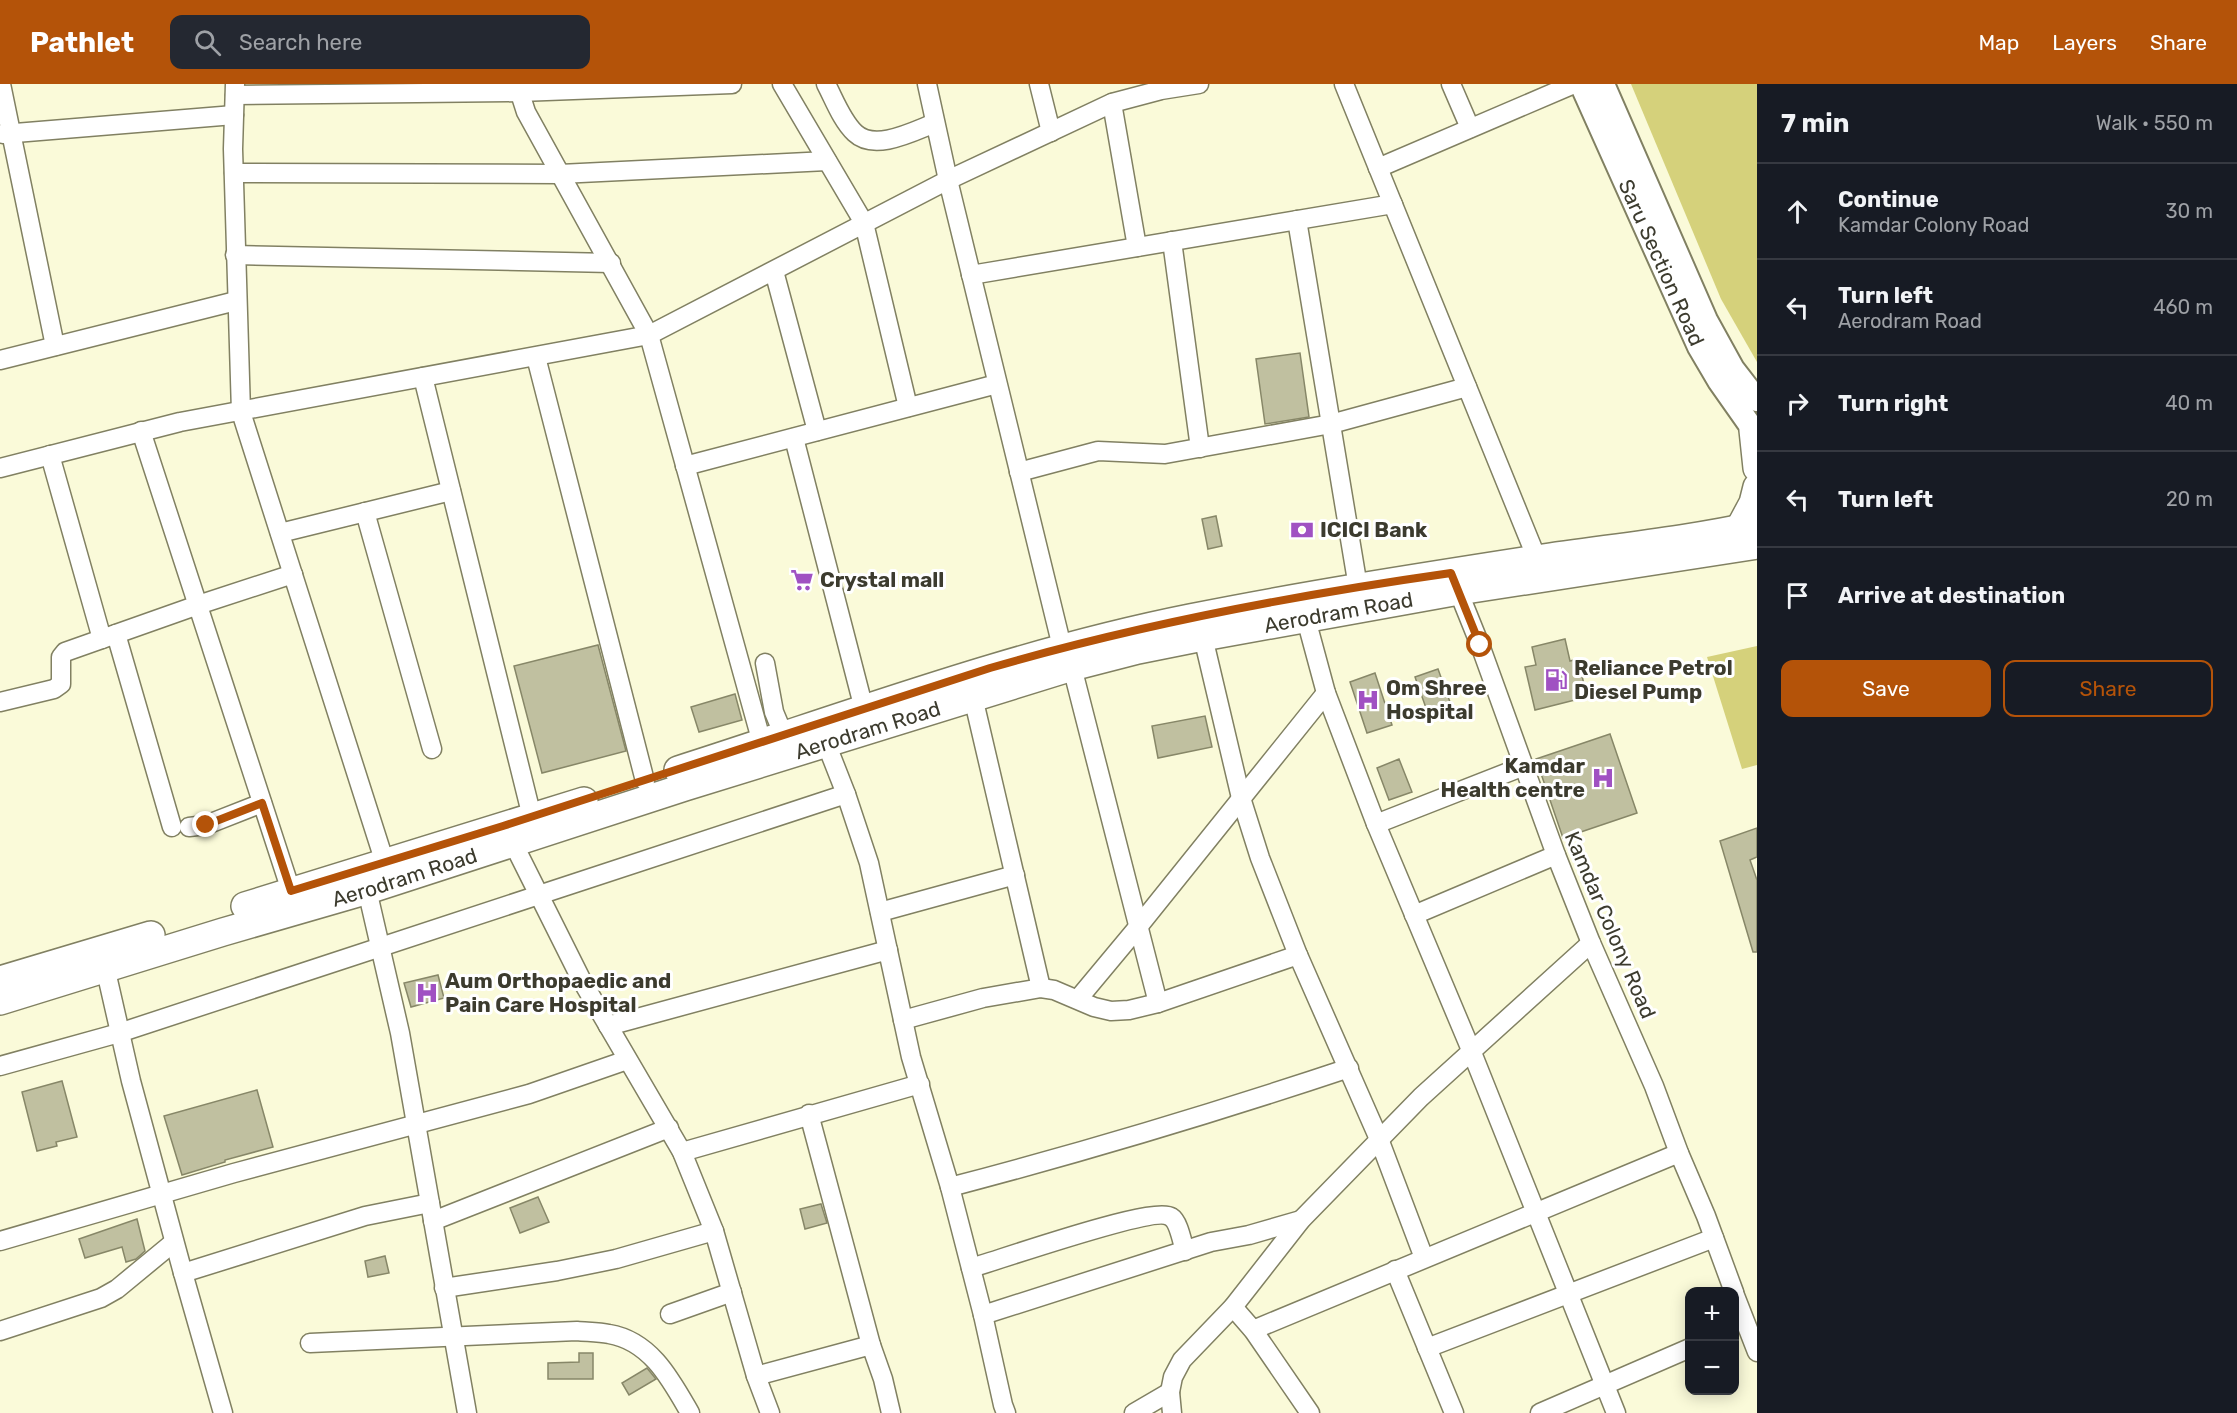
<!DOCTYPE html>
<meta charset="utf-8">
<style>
body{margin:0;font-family:Rubik,sans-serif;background:#242831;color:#f1f3f6}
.controls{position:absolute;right:18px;bottom:18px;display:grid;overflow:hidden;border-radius:12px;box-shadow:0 3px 15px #0003}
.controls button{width:54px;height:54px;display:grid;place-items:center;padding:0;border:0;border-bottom:2px solid #363941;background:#171b24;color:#f1f3f6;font:30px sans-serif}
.stop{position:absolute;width:18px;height:18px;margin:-14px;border:4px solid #b45309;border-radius:50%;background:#fff}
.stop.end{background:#b45309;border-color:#fff;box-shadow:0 2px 6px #0008}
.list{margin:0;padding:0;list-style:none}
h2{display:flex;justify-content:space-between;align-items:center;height:78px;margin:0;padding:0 24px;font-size:26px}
h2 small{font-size:20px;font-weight:400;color:#9ea1a6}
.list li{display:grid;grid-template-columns:39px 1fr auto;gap:18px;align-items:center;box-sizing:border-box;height:96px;padding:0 24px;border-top:2px solid #363941}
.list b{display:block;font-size:22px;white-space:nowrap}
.list p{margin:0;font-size:20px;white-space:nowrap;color:#9ea1a6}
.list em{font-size:20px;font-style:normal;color:#9ea1a6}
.actions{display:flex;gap:12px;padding:18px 24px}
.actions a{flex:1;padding:14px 0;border:2px solid #b45309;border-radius:12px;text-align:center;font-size:21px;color:#b45309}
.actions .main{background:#b45309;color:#fff}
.icon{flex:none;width:33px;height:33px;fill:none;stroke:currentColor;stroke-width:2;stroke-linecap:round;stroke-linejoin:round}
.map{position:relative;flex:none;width:1757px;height:1329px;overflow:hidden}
header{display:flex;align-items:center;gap:36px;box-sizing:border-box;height:84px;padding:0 30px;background:#b45309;color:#fff}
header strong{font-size:28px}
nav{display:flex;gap:33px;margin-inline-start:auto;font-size:21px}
.search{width:420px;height:54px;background:#242831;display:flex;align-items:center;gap:15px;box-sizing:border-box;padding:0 21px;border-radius:12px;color:#9ea1a6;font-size:22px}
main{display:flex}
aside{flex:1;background:#171b24}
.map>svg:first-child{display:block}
.green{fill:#d5d17b}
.building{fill:#c0c0a0;stroke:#878768;stroke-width:1.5}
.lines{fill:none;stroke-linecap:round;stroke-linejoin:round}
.minor-casing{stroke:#818062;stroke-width:21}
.tertiary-casing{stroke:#818062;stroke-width:26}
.primary-casing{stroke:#818062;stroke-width:30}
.minor{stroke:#fff;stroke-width:18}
.tertiary{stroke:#fff;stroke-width:22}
.primary{stroke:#fff;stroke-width:27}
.route{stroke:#b45309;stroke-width:8}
.labels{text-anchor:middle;stroke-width:6;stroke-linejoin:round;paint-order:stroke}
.street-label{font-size:21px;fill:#3c3b2e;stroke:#fff}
.poi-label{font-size:21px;font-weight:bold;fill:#3c3b2e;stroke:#fff;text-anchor:start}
</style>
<header>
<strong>Pathlet</strong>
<div class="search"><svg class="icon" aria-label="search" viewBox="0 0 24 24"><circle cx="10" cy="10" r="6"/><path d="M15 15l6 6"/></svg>Search here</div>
<nav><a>Map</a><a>Layers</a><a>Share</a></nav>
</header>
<main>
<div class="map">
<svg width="1757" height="1329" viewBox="0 0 1757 1329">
<rect width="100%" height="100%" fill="#fafad9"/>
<!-- green -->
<g class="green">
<polygon points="1631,0 1757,0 1757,278 1721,215"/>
<polygon points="1757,562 1757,681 1742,685 1707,573"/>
</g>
<!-- building -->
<g class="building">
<polygon points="1300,269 1309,333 1265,340 1256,275"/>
<polygon points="1216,432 1222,462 1208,465 1202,435"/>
<polygon points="1565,555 1570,577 1578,575 1587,613 1535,626 1525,583 1536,581 1532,563"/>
<polygon points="598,561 626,667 542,689 514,582"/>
<polygon points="1438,585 1454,629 1431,638 1415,593"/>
<polygon points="1375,589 1392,641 1367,649 1350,598"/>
<polygon points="735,610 742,636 699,648 691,623"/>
<polygon points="1205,632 1212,663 1158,674 1152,642"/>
<polygon points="1610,650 1637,729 1563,754 1536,675"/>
<polygon points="1399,675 1412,708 1389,716 1377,684"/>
<polygon points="1757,744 1757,773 1750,776 1757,796 1757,868 1753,868 1720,757"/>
<polygon points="438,891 444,914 411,923 404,899"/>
<polygon points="62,997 77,1053 56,1058 57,1062 37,1067 22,1008"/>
<polygon points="257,1006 273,1063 225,1076 225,1078 182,1091 164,1032"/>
<polygon points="538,1113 549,1138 520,1149 510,1124"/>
<polygon points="821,1120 827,1139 805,1145 800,1125"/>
<polygon points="137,1135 145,1167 136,1175 126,1178 122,1163 85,1174 79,1155"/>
<polygon points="385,1172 389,1189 368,1193 365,1177"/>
<polygon points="579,1269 593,1269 593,1295 548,1295 548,1279 579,1278"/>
<polygon points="647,1284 656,1295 629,1311 622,1299"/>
</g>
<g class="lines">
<!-- minor casing -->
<g class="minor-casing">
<g id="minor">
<polyline points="1,0 55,262"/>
<polyline points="235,0 233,65 241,328 385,779"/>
<polyline points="517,0 526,28 649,251 762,659"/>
<polyline points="782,0 864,139 908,323"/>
<path d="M826 0C834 15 842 37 855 49 875 68 914 47 935 39"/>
<polyline points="927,0 948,96 1062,563"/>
<polyline points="1039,0 1051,48"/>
<polyline points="1344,0 1537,475"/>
<polyline points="1451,0 1470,44"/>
<polyline points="235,11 520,8 732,0"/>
<polyline points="1112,19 1137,163"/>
<polyline points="3,50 234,31"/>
<polyline points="1378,84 1574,0"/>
<polyline points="234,89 560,90 827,77"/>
<polyline points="1297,136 1358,503"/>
<polyline points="1172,157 1200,364"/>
<polyline points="235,171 611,179"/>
<polyline points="774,187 817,347"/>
<polyline points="971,191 1393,120"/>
<polyline points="536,273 645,697"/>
<polyline points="0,276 236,217"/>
<polyline points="423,293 532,733"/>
<polyline points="141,347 291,807"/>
<polyline points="794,354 864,625"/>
<polyline points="50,371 102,555"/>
<polyline points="685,382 997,300"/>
<polyline points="0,384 180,338 649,251 948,96 1112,19 1161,6 1199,0"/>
<polyline points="1019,388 1098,367 1165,370 1331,340 1467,303"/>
<polyline points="365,428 432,665"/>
<polyline points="280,449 451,407"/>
<polyline points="1455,499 1480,561 1556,771 1591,859 1654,1002 1679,1069 1706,1132 1734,1208"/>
<polyline points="1306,535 1326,609 1376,740 1471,966 1616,1329"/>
<polyline points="116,550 172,743"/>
<polyline points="1203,553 1241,714 1260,774 1298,871 1379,1055 1424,1174"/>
<polyline points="765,579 774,628 784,652"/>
<polyline points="1072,583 1158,919"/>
<polyline points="973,613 1041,904"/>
<polyline points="0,618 54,605 61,600 61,573 65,568 198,521 293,490"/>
<polyline points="826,659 846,710 869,779 911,973 950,1103 983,1231 1003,1321 1006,1329"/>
<polyline points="1376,740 1524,682"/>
<polyline points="189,743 206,741 262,719"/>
<polyline points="513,759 582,897 682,1068 714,1147 756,1292 770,1329"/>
<polyline points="365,797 400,949 467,1329"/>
<polyline points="880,828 1015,791"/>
<polyline points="1414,831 1556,771"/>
<polyline points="103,874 131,997 183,1189 223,1329"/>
<polyline points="1078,915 1138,843 1326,609"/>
<polyline points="903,936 983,914 1041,904 1054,906 1094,923 1111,927 1129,926 1158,919 1298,871"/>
<polyline points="608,942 888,866"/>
<polyline points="0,982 119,949 846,710"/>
<polyline points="809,1030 871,1261 883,1295 891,1329"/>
<polyline points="682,1068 920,1000"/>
<path d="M950 1103C1084 1068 1217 1028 1349 984"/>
<polyline points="433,1137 669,1044"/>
<polyline points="0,1157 234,1089 529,1010 627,976"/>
<path d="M971 1184C999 1176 1155 1121 1171 1133 1179 1138 1182 1158 1185 1167"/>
<polyline points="1395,1186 1454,1329"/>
<polyline points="183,1189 365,1132 430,1119"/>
<polyline points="444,1204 557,1187 616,1175 714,1147"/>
<polyline points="1734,1209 1757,1268"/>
<polyline points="1233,1223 1253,1246 1310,1329"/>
<polyline points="670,1230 732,1208"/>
<polyline points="983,1231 1211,1158 1249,1151 1301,1136"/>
<polyline points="1253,1246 1679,1069"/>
<polyline points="0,1247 101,1214 117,1205 174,1158"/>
<path d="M310 1259 577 1247C587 1248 599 1248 609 1250 651 1257 671 1296 690 1329"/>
<polyline points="1427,1264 1714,1154"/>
<polyline points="756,1292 871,1261"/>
<polyline points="1134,1329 1170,1308"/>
<polyline points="1172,1329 1170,1308 1173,1293 1182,1276 1233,1223 1301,1136 1421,1013 1591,859"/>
<polyline points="1540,1329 1690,1264"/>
</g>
</g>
<!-- tertiary casing -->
<g class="tertiary-casing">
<g id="tertiary">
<path id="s1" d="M1581 0 1699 263 1719 297 1757 351"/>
<polyline points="1603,0 1706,236 1733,285 1757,316"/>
</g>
</g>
<!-- primary casing -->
<g class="primary-casing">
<g id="primary">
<polyline points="1753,346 1757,384"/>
<polyline points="1739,445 1753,419 1757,403"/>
<path d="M678 686C847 632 1015 569 1190 534 1305 511 1421 493 1537 475 1610 464 1684 457 1757 441"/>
<polyline points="245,822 584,717"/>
<polyline points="0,896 151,851"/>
<path id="s2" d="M0 917 223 848 368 806 685 703 1072 583 1138 566 1203 553 1459 507 1757 461"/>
</g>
</g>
<!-- minor -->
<use href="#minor" class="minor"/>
<!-- tertiary -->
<use href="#tertiary" class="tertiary"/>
<!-- primary -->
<use href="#primary" class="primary"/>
</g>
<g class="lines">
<!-- route -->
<path class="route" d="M206 741 262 719 291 807 503 742 990 584C1141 540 1296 511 1451 489L1480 561"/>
</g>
<!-- icons -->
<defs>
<g id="bank-bare" transform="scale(1.8)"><path d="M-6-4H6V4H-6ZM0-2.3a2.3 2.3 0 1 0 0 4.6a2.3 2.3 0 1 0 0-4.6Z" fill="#a051c2" stroke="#fff" stroke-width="2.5" paint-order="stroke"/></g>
<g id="supermarket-bare" transform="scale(1.8)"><path d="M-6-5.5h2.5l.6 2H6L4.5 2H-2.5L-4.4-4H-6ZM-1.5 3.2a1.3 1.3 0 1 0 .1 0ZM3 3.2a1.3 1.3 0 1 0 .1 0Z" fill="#a051c2" stroke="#fff" stroke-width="2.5" paint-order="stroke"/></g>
<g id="fuel-bare" transform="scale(1.8)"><path d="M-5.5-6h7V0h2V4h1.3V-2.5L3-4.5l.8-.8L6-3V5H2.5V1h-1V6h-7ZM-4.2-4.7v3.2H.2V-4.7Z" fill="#a051c2" stroke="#fff" stroke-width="2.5" paint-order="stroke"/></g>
<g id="hospital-bare" transform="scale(1.8)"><path d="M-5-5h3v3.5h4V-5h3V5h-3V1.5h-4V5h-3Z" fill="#a051c2" stroke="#fff" stroke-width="2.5" paint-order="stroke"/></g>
</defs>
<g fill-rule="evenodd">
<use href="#bank-bare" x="1302" y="446"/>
<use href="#supermarket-bare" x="802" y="496"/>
<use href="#fuel-bare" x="1556" y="596"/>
<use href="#hospital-bare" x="1368" y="616"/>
<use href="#hospital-bare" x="1603" y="694"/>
<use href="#hospital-bare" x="427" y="909"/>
</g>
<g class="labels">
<!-- street labels -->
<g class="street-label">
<text dy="7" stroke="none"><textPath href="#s1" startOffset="196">Saru Section Road</textPath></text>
<text dy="7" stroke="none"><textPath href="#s2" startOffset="1395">Aerodram Road</textPath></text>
<text dy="7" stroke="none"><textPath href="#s2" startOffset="909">Aerodram Road</textPath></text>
<text dy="7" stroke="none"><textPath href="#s2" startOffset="423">Aerodram Road</textPath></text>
<text transform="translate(1610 841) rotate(67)" y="7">Kamdar Colony Road</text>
</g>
<!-- poi labels -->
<g class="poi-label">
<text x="1320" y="453">ICICI Bank</text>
<text x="820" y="503">Crystal mall</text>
<text x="1574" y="591">Reliance Petrol<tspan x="1574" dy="24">Diesel Pump</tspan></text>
<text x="1386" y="611">Om Shree<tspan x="1386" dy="24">Hospital</tspan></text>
<text x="1585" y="689" text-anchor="end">Kamdar<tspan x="1585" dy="24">Health centre</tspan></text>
<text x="445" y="904">Aum Orthopaedic and<tspan x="445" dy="24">Pain Care Hospital</tspan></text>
</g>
</g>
</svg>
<div class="controls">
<button>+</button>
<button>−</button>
</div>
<div class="stop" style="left:1480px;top:561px"></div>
<div class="stop end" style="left:206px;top:741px"></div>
</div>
<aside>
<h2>7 min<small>Walk · 550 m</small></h2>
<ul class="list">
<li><svg class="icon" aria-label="ahead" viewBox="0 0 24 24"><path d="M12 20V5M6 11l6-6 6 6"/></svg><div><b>Continue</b><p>Kamdar Colony Road</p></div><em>30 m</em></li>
<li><svg class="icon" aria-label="left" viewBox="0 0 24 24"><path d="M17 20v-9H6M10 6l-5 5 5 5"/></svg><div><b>Turn left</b><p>Aerodram Road</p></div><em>460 m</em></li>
<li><svg class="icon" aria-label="right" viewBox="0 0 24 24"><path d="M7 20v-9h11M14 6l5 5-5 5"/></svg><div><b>Turn right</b></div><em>40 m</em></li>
<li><svg class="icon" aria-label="left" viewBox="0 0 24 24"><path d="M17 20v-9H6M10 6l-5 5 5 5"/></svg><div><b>Turn left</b></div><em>20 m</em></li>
<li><svg class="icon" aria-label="arrive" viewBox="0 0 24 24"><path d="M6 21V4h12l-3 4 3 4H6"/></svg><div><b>Arrive at destination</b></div></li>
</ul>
<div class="actions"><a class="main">Save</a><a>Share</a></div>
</aside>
</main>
